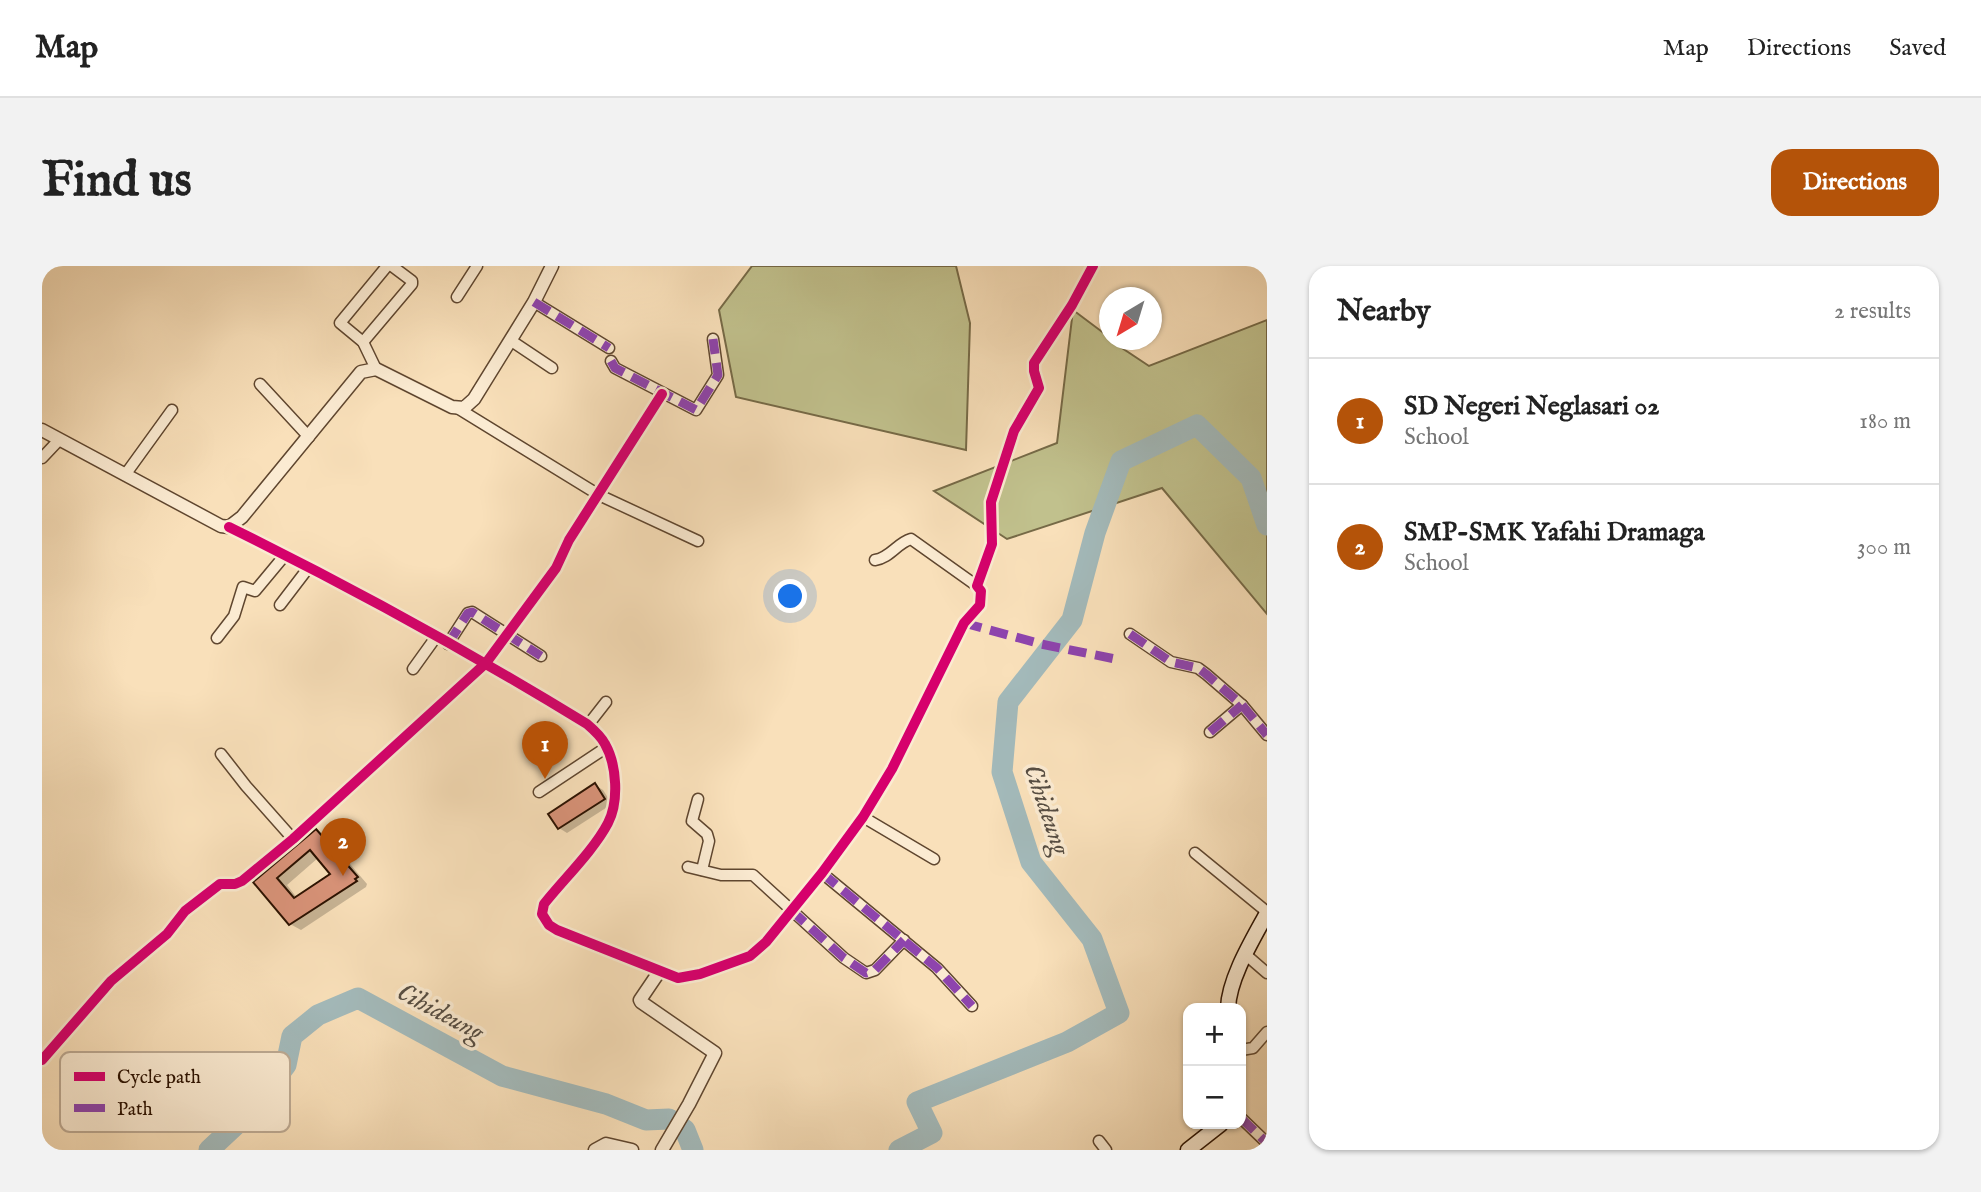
<!DOCTYPE html>
<meta charset="utf-8">
<style>
body{margin:0;font-family:"IM FELL English",serif;background:#f2f2f2;color:#222}
.controls{position:absolute;right:21px;bottom:21px;display:grid;overflow:hidden;border-radius:14px;box-shadow:0 2px 5px #0004}
.controls button{width:63px;height:63px;display:grid;place-items:center;padding:0;border:0;border-bottom:2px solid #e0e0e0;background:#fff;color:#222;font:35px sans-serif}
.compass{position:absolute;left:1057px;top:21px;width:63px;height:63px;border-radius:50%;background:#fff;box-shadow:0 2px 5px #0004;rotate:218deg}
.you{position:absolute;left:749px;top:331px;width:24px;height:24px;margin:-18px;border:5px solid #fff;border-radius:50%;background:#1a73e8;box-shadow:0 0 0 10px #1a73e833}
.badge{display:grid;place-items:center;width:46px;height:46px;border-radius:50%;background:#b45309;color:#fff;font-size:23px;font-weight:700}
.pin{position:absolute;translate:-50% -58px;filter:drop-shadow(0 2px 4px #0008)}
.pin::after{content:'';position:absolute;top:37px;width:24px;height:21px;background:inherit;clip-path:polygon(0 0,100% 0,50% 100%)}
.list{margin:0;padding:0;list-style:none}
h2{display:flex;justify-content:space-between;align-items:center;height:91px;margin:0;padding:0 28px;font-size:30px}
h2 small{font-size:23px;font-weight:400;color:#767676}
.list li{display:grid;grid-template-columns:46px 1fr auto;gap:21px;align-items:center;box-sizing:border-box;height:126px;padding:0 28px;border-top:2px solid #e0e0e0}
.list b{display:block;font-size:26px;white-space:nowrap}
.list p{margin:0;font-size:23px;white-space:nowrap;color:#767676}
.list em{font-size:23px;font-style:normal;color:#767676}
.map{position:relative;flex:none;width:1225px;height:884px;overflow:hidden;border-radius:21px}
header{display:flex;align-items:center;gap:42px;box-sizing:border-box;height:98px;padding:0 35px;background:#fff;border-bottom:2px solid #e0e0e0}
header strong{font-size:33px}
nav{display:flex;gap:38px;margin-inline-start:auto;font-size:24px}
.intro{display:flex;align-items:center;justify-content:space-between;box-sizing:border-box;height:168px;padding:0 42px}
h1{margin:0;font-size:49px}
.button{padding:18px 32px;border-radius:21px;background:#b45309;color:#fff;font-size:24px;font-weight:700}
main{display:flex;gap:42px;padding:0 42px}
aside{flex:1;background:#fff;border-radius:21px;box-shadow:0 2px 5px #0004}
.map>svg:first-child{display:block}
.green{fill:#c1c18d;stroke:#766a47;stroke-width:2}
.shadow{fill:#0003;fill-rule:evenodd}
.lines{fill:none;stroke-linecap:round;stroke-linejoin:round}
.river{stroke:#a3babb;stroke-width:21}
.building{fill:#d99379;stroke:#2c1201;stroke-width:2;fill-rule:evenodd}
.minor-casing{stroke:#5f462f;stroke-width:13}
.tertiary-casing{stroke:#5f462f;stroke-width:15}
.secondary-casing{stroke:#2c1201;stroke-width:17}
.minor{stroke:#fbebd2;stroke-width:10}
.tertiary{stroke:#fbebd2;stroke-width:12}
.secondary{stroke:#fbebd2;stroke-width:14}
.quiet{stroke:#8e44ad;stroke-width:9;stroke-dasharray:18 9;stroke-linecap:butt}
.cycleway-casing{stroke:#fbebd2;stroke-width:15}
.cycleway{stroke:#d6006c;stroke-width:10}
.labels{text-anchor:middle;stroke-width:7;stroke-linejoin:round;paint-order:stroke}
.water-label{font-size:26px;font-style:italic;fill:#564d42;stroke:#fbebd2}
.key{fill:#fbebd2;stroke:#bdaa93;stroke-width:2}
.key-label{font-size:19px;fill:#2c1201}
</style>
<header>
<strong>Map</strong>
<nav><a>Map</a><a>Directions</a><a>Saved</a></nav>
</header>
<div class="intro"><h1>Find us</h1><a class="button">Directions</a></div>
<main>
<div class="map">
<svg width="1225" height="884" viewBox="0 0 1225 884">
<rect width="100%" height="100%" fill="#f9e0ba"/>
<filter id="stains"><feTurbulence type="fractalNoise" baseFrequency=".00286" numOctaves="4"/><feColorMatrix values="0 0 0 0 .2 0 0 0 0 .09 0 0 0 0 .02 0 0 0 .5 -.17"/></filter>
<radialGradient id="worn" r=".72"><stop offset=".6" stop-color="#630" stop-opacity="0"/><stop offset="1" stop-color="#630" stop-opacity=".3"/></radialGradient>
<!-- green -->
<g class="green">
<polygon points="710,0 914,0 928,57 924,184 694,131 677,44"/>
<polygon points="1031,44 1067,71 1068,74 1107,100 1225,54 1225,348 1120,222 965,273 892,225 1015,177"/>
</g>
<!-- shadow -->
<g class="shadow">
<polygon points="514,463 526,473 512,489 508,486"/>
<polygon points="553,519 561,524 570,538 525,567 517,562 508,548"/>
<path d="M274 565 285 571 325 618 324 621 259 664 248 658 213 616ZM276 592 291 609 255 632 245 619Z"/>
</g>
<g class="lines">
<!-- river -->
<g class="river">
<polyline points="167,884 211,843 244,799 250,770 276,749 316,732 460,810 564,838 604,854 627,853 643,864 651,884"/>
<polyline points="857,884 890,867 875,836 1025,776 1077,747 1050,673 989,596 960,506 966,436 1030,354 1053,267 1079,195 1155,159 1209,212 1225,259"/>
</g>
</g>
<!-- building -->
<g class="building">
<polygon points="509,458 522,469 507,487 493,476"/>
<polygon points="553,517 563,533 516,563 506,548"/>
<path d="M274 563 316 611 313 613 315 615 247 659 211 616ZM268 584 288 608 252 632 235 612Z"/>
</g>
<g class="lines">
<!-- minor casing -->
<g class="minor-casing">
<g id="minor">
<polyline points="415,31 435,0"/>
<polyline points="492,36 567,82"/>
<polyline points="468,74 510,102"/>
<polyline points="321,76 370,18 370,15 350,0"/>
<polyline points="569,95 573,102 654,144 676,109 671,73"/>
<polyline points="334,103 321,76 298,57 345,0"/>
<polyline points="218,118 267,171"/>
<polyline points="417,143 557,229 656,275"/>
<polyline points="0,192 17,174"/>
<polyline points="83,209 130,144"/>
<path d="M187 261C309 321 429 387 545 458 552 464 559 470 563 478 575 499 577 536 566 557 552 584 521 614 502 638L500 648 507 659 515 664 636 712 658 708 708 690 724 676 780 607 821 551 850 503 922 357 938 339 939 325 935 320 950 278 949 236 972 165 997 122 992 105V97L1030 39 1051 0"/>
<path d="M833 294C848 292 855 277 869 273L935 320"/>
<polyline points="238,339 267,301"/>
<polyline points="1088,368 1129,396 1156,402 1164,408 1200,439 1225,469"/>
<polyline points="175,372 192,350 201,321 213,325 243,289"/>
<polyline points="406,378 426,347 430,346 499,390"/>
<polyline points="371,403 394,371"/>
<polyline points="546,459 564,436"/>
<polyline points="1168,466 1200,439"/>
<polyline points="179,488 204,520 251,573"/>
<polyline points="497,526 565,481"/>
<polyline points="656,533 650,555 665,568 667,575 660,604"/>
<polyline points="821,551 892,593"/>
<polyline points="1153,587 1225,646"/>
<polyline points="646,601 679,609 711,609 802,692 824,707 833,704 862,674"/>
<polyline points="780,607 895,702 930,740"/>
<polyline points="1203,688 1225,707"/>
<polyline points="1199,784 1211,782 1225,766"/>
<polyline points="0,794 69,715 125,668 143,645 178,618 193,618 200,615 251,573 444,397 514,302 527,274 620,128"/>
<polyline points="1199,852 1225,877"/>
<polyline points="1057,875 1064,884"/>
</g>
</g>
<!-- tertiary casing -->
<g class="tertiary-casing">
<g id="tertiary">
<polyline points="0,164 179,260 187,261 200,251 319,106 334,103 410,141 422,142 432,133 492,36 510,0"/>
<polyline points="617,706 598,734 599,736 673,787 647,838 620,884"/>
<polyline points="553,884 564,878 590,884"/>
</g>
</g>
<!-- secondary casing -->
<g class="secondary-casing">
<g id="secondary">
<path d="M1186 742C1187 712 1211 673 1225 647"/>
<polyline points="1146,884 1179,858"/>
</g>
</g>
<!-- minor -->
<use href="#minor" class="minor"/>
<!-- tertiary -->
<use href="#tertiary" class="tertiary"/>
<!-- secondary -->
<use href="#secondary" class="secondary"/>
<!-- quiet -->
<g class="quiet">
<polyline points="492,36 567,82"/>
<polyline points="569,95 573,102 654,144 676,109 671,73"/>
<polyline points="922,357 999,378 1078,394"/>
<polyline points="1088,368 1129,396 1156,402 1164,408 1200,439 1225,469"/>
<polyline points="406,378 426,347 430,346 499,390"/>
<polyline points="1168,466 1200,439"/>
<polyline points="780,607 895,702 930,740"/>
<polyline points="749,644 802,692 824,707 833,704 862,674"/>
<polyline points="1199,852 1225,877"/>
</g>
<!-- cycleway casing -->
<g class="cycleway-casing">
<g id="cycleway">
<path d="M187 261C309 321 429 387 545 458 552 464 559 470 563 478 575 499 577 536 566 557 552 584 521 614 502 638L500 648 507 659 515 664 636 712 658 708 708 690 724 676 780 607 821 551 850 503 922 357 938 339 939 325 935 320 950 278 949 236 972 165 997 122 992 105V97L1030 39 1051 0"/>
<polyline points="0,794 69,715 125,668 143,645 178,618 193,618 200,615 251,573 444,397 514,302 527,274 620,128"/>
</g>
</g>
<!-- cycleway -->
<use href="#cycleway" class="cycleway"/>
</g>
<g class="labels">
<!-- water labels -->
<g class="water-label">
<text transform="translate(1006 543) rotate(71)" y="9">Cihideung</text>
<text transform="translate(399 745) rotate(28)" y="9">Cihideung</text>
</g>
</g>
<!-- legend -->
<rect x="18" y="786" width="230" height="80" rx="10" class="key"/>
<rect x="32" y="806" width="31" height="9" fill="#d6006c"/>
<rect x="32" y="838" width="31" height="8" fill="#8e44ad"/>
<g class="key-label">
<text x="75" y="817">Cycle path</text>
<text x="75" y="849">Path</text>
</g>
<rect width="100%" height="100%" filter="url(#stains)"/>
<rect width="100%" height="100%" fill="url(#worn)"/>
</svg>
<div class="controls">
<button>+</button>
<button>−</button>
</div>
<svg class="compass" viewBox="-18 -18 36 36"><path d="M0-13l5 13h-10z" fill="#e53935"/><path d="M0 13l5-13h-10z" fill="#767676"/></svg>
<div class="you"></div>
<div class="pin badge" style="left:503px;top:513px">1</div>
<div class="pin badge" style="left:301px;top:610px">2</div>
</div>
<aside>
<h2>Nearby<small>2 results</small></h2>
<ul class="list">
<li><span class="badge">1</span><div><b>SD Negeri Neglasari 02</b><p>School</p></div><em>180 m</em></li>
<li><span class="badge">2</span><div><b>SMP-SMK Yafahi Dramaga</b><p>School</p></div><em>300 m</em></li>
</ul>
</aside>
</main>
